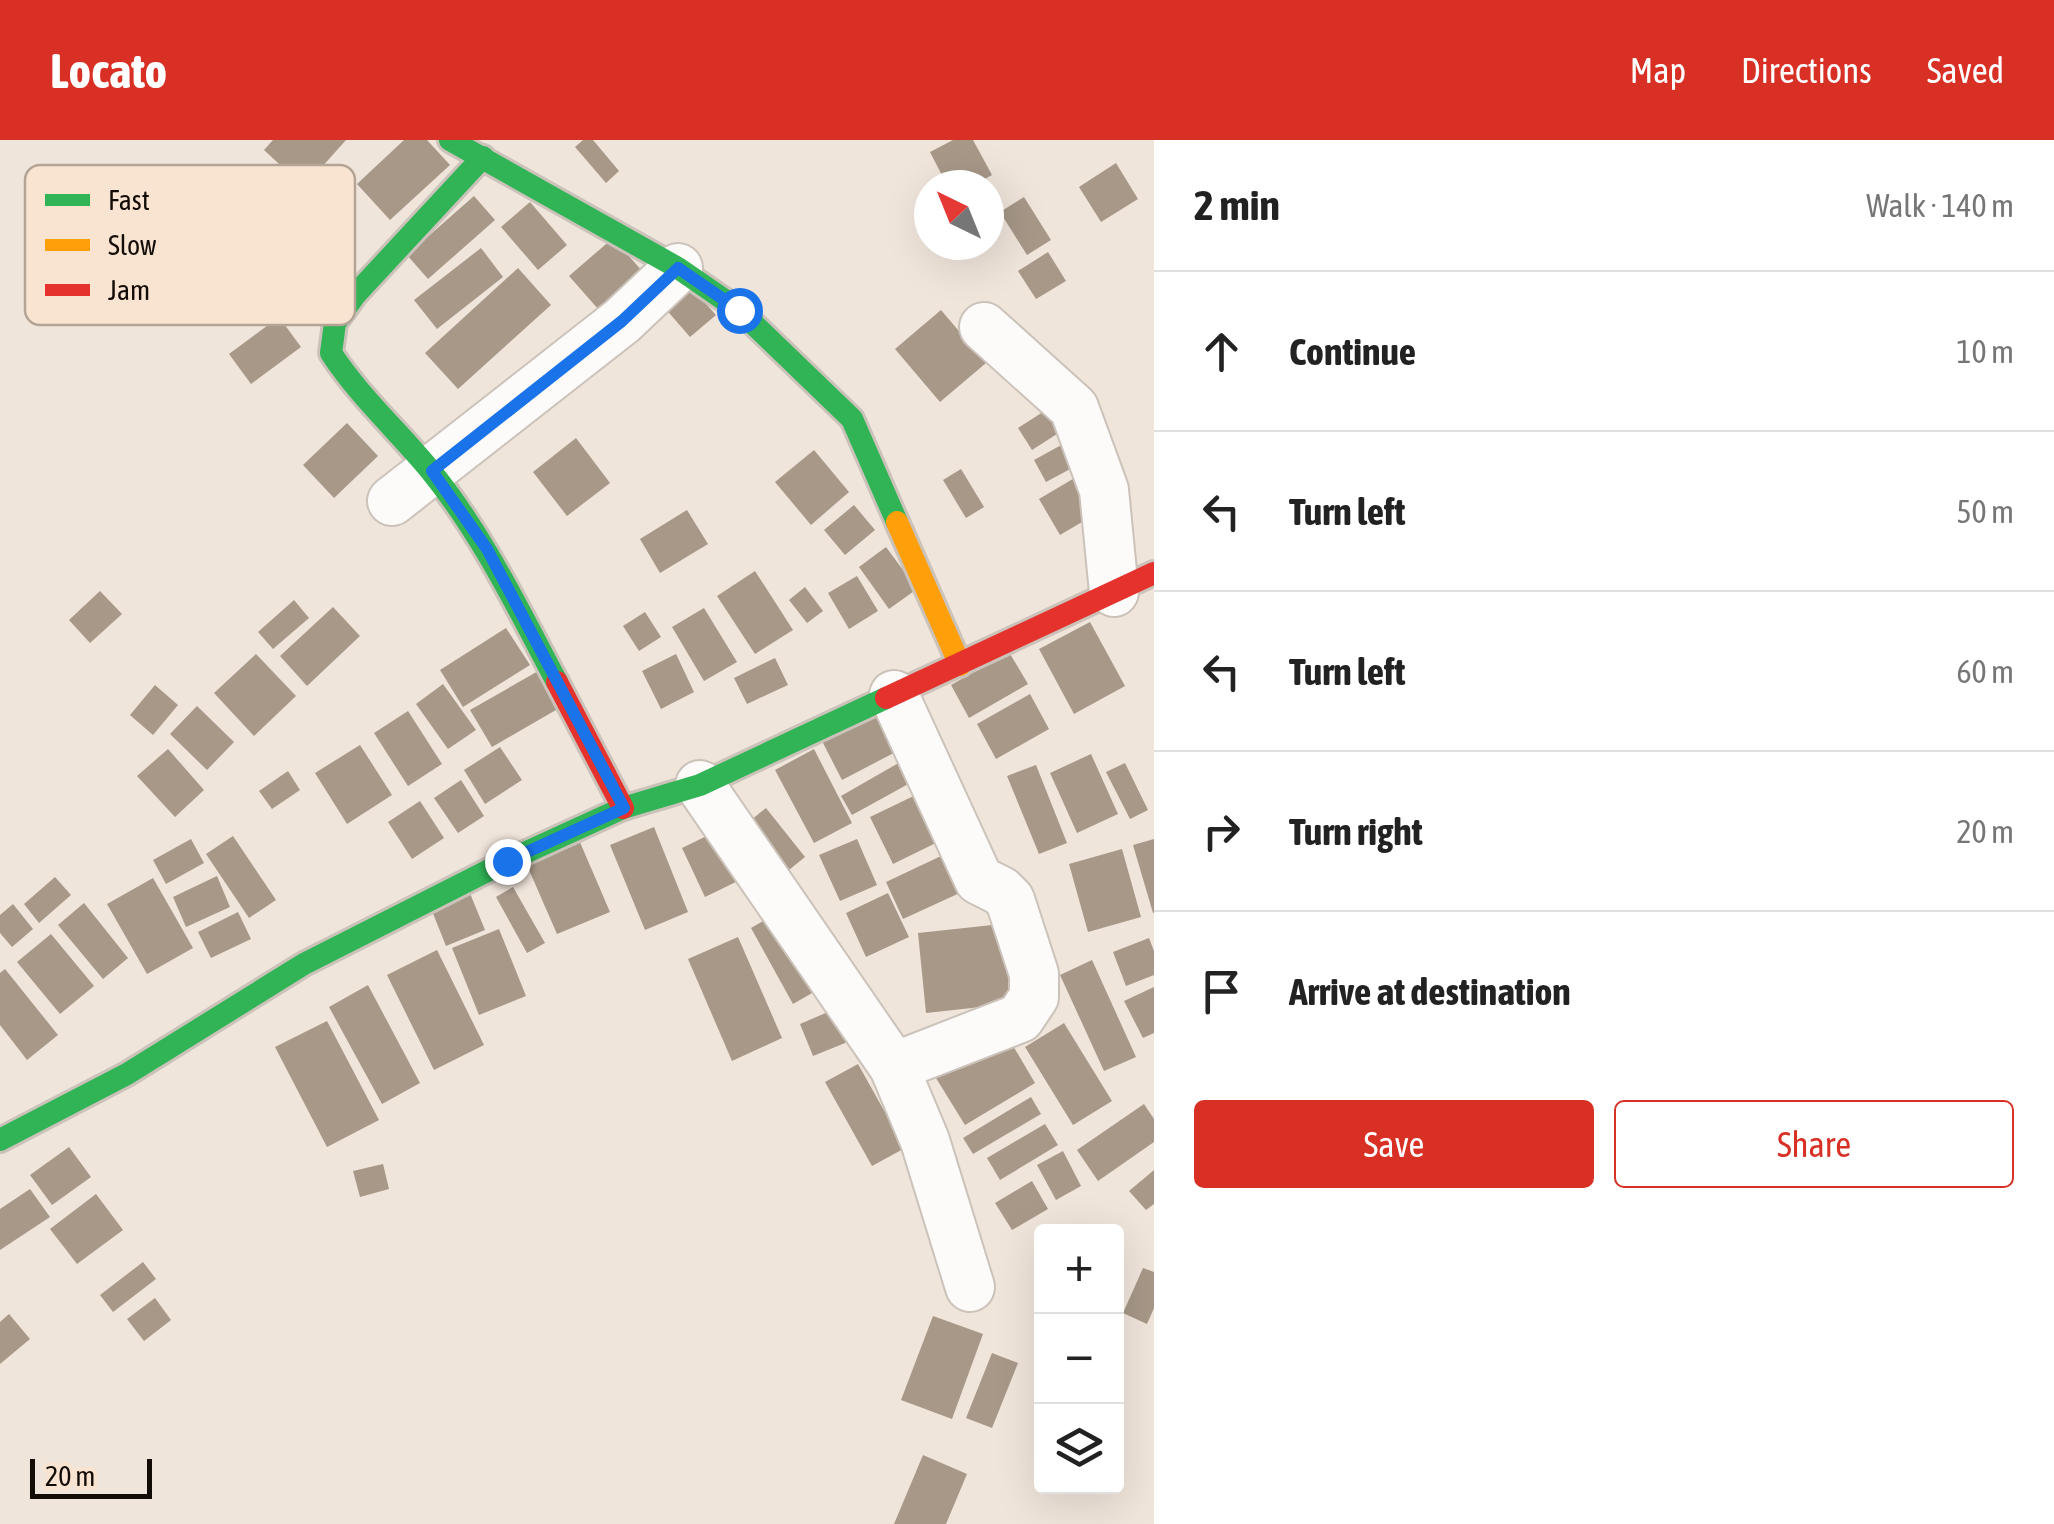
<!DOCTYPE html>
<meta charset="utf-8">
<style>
body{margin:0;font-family:"Asap Condensed",sans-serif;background:#f6f6f6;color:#222}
.controls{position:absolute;right:30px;bottom:30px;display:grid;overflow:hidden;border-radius:10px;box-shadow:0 10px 40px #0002}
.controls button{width:90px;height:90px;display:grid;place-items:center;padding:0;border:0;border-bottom:2px solid #e0e0e0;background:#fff;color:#222;font:50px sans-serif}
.compass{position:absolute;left:914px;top:30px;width:90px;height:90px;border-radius:50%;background:#fff;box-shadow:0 10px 40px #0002;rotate:317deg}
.scale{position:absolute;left:30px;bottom:25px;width:122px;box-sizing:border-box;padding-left:10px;border:5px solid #140d07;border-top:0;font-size:28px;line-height:35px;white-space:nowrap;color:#140d07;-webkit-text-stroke:8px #f9e4d2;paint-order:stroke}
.stop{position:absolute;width:30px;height:30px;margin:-22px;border:8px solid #1a73e8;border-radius:50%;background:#fff}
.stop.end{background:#1a73e8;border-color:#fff;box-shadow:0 2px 10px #0008}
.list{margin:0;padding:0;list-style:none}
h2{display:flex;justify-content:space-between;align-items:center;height:130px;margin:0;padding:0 40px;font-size:42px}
h2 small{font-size:32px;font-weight:400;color:#767676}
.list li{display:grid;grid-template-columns:65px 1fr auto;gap:30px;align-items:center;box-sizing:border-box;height:160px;padding:0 40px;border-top:2px solid #e0e0e0}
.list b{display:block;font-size:38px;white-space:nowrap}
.list em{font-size:32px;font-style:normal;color:#767676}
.actions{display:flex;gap:20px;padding:30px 40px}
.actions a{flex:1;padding:22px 0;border:2px solid #d93025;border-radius:10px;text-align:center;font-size:35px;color:#d93025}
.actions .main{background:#d93025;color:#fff}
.icon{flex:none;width:55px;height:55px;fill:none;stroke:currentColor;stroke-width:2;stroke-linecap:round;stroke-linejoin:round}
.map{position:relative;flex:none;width:1154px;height:1384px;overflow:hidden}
header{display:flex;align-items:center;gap:60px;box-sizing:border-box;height:140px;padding:0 50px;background:#d93025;color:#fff}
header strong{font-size:48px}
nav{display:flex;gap:55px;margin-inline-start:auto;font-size:35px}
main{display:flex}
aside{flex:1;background:#fff}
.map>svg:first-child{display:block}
.building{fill:#a79888}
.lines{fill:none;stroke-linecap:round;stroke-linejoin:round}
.street-casing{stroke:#cbc2ba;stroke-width:52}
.fast-casing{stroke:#cbc2ba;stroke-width:28}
.slow-casing{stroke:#cbc2ba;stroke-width:28}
.jam-casing{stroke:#cbc2ba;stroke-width:28}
.street{stroke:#fdfbfa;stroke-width:48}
.fast{stroke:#30b455;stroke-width:22}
.slow{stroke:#ff9f0a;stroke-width:22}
.jam{stroke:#e5322d;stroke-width:22}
.route{stroke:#1a73e8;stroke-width:12}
.key{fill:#f9e4d2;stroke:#b4a495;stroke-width:2.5}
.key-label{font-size:28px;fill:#140d07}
</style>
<header>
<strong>Locato</strong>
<nav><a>Map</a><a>Directions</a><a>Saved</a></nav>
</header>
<main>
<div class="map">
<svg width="1154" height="1384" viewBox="0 0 1154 1384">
<rect width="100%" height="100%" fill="#f0e5db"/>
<!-- building -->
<g class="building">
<polygon points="273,0 346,0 304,47 264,10"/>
<polygon points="404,0 427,0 450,25 390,80 357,44"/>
<polygon points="583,0 593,0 619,31 606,43 575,7"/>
<polygon points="953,0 973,0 992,35 974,45 947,45 930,12"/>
<polygon points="1116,23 1138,59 1101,82 1079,47"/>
<polygon points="474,56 495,80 428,139 407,115"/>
<polygon points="1024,57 1051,100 1027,115 1000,72"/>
<polygon points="530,62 567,105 538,130 501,87"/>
<polygon points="613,98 643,132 599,170 569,136"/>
<polygon points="481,108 503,137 437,189 414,160"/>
<polygon points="1048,112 1066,141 1036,159 1018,131"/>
<polygon points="518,128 551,165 458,249 425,213"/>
<polygon points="682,137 716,175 690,197 657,159"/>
<polygon points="941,170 986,223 940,262 895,209"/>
<polygon points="279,177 301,207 251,244 229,214"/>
<polygon points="1057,263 1071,285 1032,310 1018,288"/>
<polygon points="347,283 378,316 334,358 303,325"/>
<polygon points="576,298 610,343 567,376 533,332"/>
<polygon points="1074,298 1087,320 1046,342 1034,320"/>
<polygon points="814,310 849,352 811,385 775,342"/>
<polygon points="961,329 984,367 966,378 943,340"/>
<polygon points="1083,333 1104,369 1060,395 1039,359"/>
<polygon points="854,365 875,390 845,415 824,390"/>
<polygon points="687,370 708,404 660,433 640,399"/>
<polygon points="886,407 917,449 889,469 859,427"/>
<polygon points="755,431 793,490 755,514 717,456"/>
<polygon points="857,436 878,471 849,489 828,453"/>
<polygon points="805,447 823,471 807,483 789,460"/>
<polygon points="100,451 122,474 90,503 69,480"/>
<polygon points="294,460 309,478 273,509 258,492"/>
<polygon points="333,467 360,496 307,546 280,516"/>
<polygon points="704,468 737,522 704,541 672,487"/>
<polygon points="645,472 661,497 639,511 623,486"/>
<polygon points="1090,482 1125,546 1074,574 1039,509"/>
<polygon points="506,488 530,525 463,567 440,530"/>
<polygon points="1009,512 1028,544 969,578 951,545"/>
<polygon points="256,514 296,556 254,596 214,553"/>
<polygon points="676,514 694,552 661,569 642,531"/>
<polygon points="775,518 788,545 747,564 734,538"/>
<polygon points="547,526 568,563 492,607 470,570"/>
<polygon points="443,544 476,590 448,609 416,564"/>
<polygon points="155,545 178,565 153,595 130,575"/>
<polygon points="1030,554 1049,589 996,619 977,584"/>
<polygon points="888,564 909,605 842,640 821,599"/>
<polygon points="197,566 234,602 207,630 170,594"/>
<polygon points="408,571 442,624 408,646 374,593"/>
<polygon points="360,605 392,655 347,684 315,633"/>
<polygon points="500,607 522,640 485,664 464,630"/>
<polygon points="168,609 204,650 175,677 137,636"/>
<polygon points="814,609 852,683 814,703 775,630"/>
<polygon points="1091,614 1118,674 1077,693 1050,633"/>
<polygon points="909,617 921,637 852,675 841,656"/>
<polygon points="1125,623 1148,670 1130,679 1106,632"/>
<polygon points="1036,625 1067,703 1039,714 1007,636"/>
<polygon points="288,631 300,650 272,669 259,651"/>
<polygon points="461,640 484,676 458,693 434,658"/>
<polygon points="924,651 948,697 893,724 870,677"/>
<polygon points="420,661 444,698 412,719 388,682"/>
<polygon points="766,668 805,717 784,734 745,685"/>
<polygon points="654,687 688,772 645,790 610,705"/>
<polygon points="719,690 742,739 705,757 682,708"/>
<polygon points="233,696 276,760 249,778 206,714"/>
<polygon points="191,699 204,723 166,744 153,720"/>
<polygon points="857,699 877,745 840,761 819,715"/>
<polygon points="1154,699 1154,773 1153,773 1133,705"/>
<polygon points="579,700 610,772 557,794 526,723"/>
<polygon points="958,708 975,746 903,779 886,742"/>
<polygon points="1122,709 1141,777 1088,792 1069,724"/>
<polygon points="217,736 230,767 186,787 173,757"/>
<polygon points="55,737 71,755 39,783 24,764"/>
<polygon points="153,738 193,808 147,834 107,764"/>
<polygon points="467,746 485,790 446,806 428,761"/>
<polygon points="513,747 545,803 527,813 496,757"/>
<polygon points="888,753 909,797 866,817 846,773"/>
<polygon points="84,763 128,818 103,839 58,785"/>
<polygon points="13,764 33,789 12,807 0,793 0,775"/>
<polygon points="238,772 251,799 211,818 198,792"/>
<polygon points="777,773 819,849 793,864 751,788"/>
<polygon points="1011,783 1019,863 926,873 918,793"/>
<polygon points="499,789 526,856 479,875 452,808"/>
<polygon points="51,794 94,846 60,874 17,822"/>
<polygon points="738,797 782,898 732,921 688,819"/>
<polygon points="1149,798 1154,811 1154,835 1126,846 1113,812"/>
<polygon points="437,810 484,905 434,930 387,835"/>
<polygon points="1092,820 1136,917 1104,931 1060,835"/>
<polygon points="5,829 58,895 27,920 0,885 0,833"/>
<polygon points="368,845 420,943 382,964 329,867"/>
<polygon points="1154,847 1154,893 1143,898 1124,861"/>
<polygon points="842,866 855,899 813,916 800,884"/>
<polygon points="327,881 379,980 327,1007 275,907"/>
<polygon points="1064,883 1112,961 1073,985 1025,907"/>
<polygon points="1002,887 1035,943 965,985 931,930"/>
<polygon points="858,924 905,1008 872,1026 825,942"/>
<polygon points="1031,957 1041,974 973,1014 963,998"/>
<polygon points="1144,964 1154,979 1154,1002 1098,1041 1077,1010"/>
<polygon points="1045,984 1058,1005 1000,1040 987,1018"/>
<polygon points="69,1007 91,1037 52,1065 30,1035"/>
<polygon points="1063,1011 1081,1046 1056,1060 1037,1025"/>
<polygon points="383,1024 389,1049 360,1057 353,1031"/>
<polygon points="1154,1030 1154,1064 1146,1070 1129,1051"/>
<polygon points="1032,1041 1048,1069 1012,1090 995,1063"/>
<polygon points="30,1049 50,1077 0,1110 0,1069"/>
<polygon points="96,1054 123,1090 77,1124 50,1089"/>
<polygon points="143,1122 156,1139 113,1172 100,1155"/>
<polygon points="1143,1128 1154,1132 1154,1168 1147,1184 1123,1173"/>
<polygon points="155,1158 171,1180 144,1201 127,1179"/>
<polygon points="9,1174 30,1199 0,1224 0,1182"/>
<polygon points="933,1176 983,1194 952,1279 901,1260"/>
<polygon points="992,1213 1018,1223 992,1288 966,1278"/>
<polygon points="923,1315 967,1334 946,1384 894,1384"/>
</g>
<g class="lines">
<!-- street casing -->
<g class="street-casing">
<g id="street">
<polyline points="984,187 1074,268 1104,350 1114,452"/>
<polyline points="392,361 622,181 678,128"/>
<polyline points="894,555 979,740 1001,751 1010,760 1034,834 1034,857 1020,878 894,927"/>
<polyline points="700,645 894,927 925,1001 970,1147"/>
</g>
</g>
<!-- fast casing -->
<g class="fast-casing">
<g id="fast">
<polyline points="450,0 678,128 739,170 852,279 897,382"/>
<path d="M483 17 355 155 335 183 331 213C359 256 398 291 430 330 483 395 518 469 557 542"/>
<polyline points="0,1000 127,934 304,824 507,721 623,668 700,645 886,558"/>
</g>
</g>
<!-- slow casing -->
<g class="slow-casing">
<polyline id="slow" points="897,382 960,525"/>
</g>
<!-- jam casing -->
<g class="jam-casing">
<g id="jam">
<polyline points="557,542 623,668"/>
<polyline points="886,558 1154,433"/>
</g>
</g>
<!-- street -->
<use href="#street" class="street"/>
<!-- fast -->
<use href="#fast" class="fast"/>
<!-- slow -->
<use href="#slow" class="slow"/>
<!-- jam -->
<use href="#jam" class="jam"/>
</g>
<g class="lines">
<!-- route -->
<polyline class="route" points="507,721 624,668 487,409 432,331 622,181 678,128 739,170"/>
</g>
<!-- legend -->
<rect x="25" y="25" width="330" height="160" rx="15" class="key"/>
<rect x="45" y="54" width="45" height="12" fill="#30b455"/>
<rect x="45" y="99" width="45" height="12" fill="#ff9f0a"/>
<rect x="45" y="144" width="45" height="12" fill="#e5322d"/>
<g class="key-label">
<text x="108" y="70">Fast</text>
<text x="108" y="115">Slow</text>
<text x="108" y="160">Jam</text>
</g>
</svg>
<div class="controls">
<button>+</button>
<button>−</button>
<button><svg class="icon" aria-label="layers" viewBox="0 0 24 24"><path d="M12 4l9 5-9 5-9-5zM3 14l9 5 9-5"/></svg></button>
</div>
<svg class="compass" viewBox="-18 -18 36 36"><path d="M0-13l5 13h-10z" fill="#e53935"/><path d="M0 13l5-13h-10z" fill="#767676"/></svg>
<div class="scale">20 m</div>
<div class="stop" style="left:739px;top:170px"></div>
<div class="stop end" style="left:507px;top:721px"></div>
</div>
<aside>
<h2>2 min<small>Walk · 140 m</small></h2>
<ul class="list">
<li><svg class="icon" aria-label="ahead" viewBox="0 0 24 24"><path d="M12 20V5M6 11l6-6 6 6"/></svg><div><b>Continue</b></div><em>10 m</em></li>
<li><svg class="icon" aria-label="left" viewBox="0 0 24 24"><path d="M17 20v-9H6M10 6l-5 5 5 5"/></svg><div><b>Turn left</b></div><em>50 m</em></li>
<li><svg class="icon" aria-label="left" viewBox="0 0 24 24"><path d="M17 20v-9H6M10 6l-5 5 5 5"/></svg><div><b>Turn left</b></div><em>60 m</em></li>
<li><svg class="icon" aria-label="right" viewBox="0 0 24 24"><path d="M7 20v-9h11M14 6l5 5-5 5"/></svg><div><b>Turn right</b></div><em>20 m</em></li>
<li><svg class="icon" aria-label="arrive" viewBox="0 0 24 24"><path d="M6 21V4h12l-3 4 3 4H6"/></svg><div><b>Arrive at destination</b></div></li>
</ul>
<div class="actions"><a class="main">Save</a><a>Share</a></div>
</aside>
</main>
